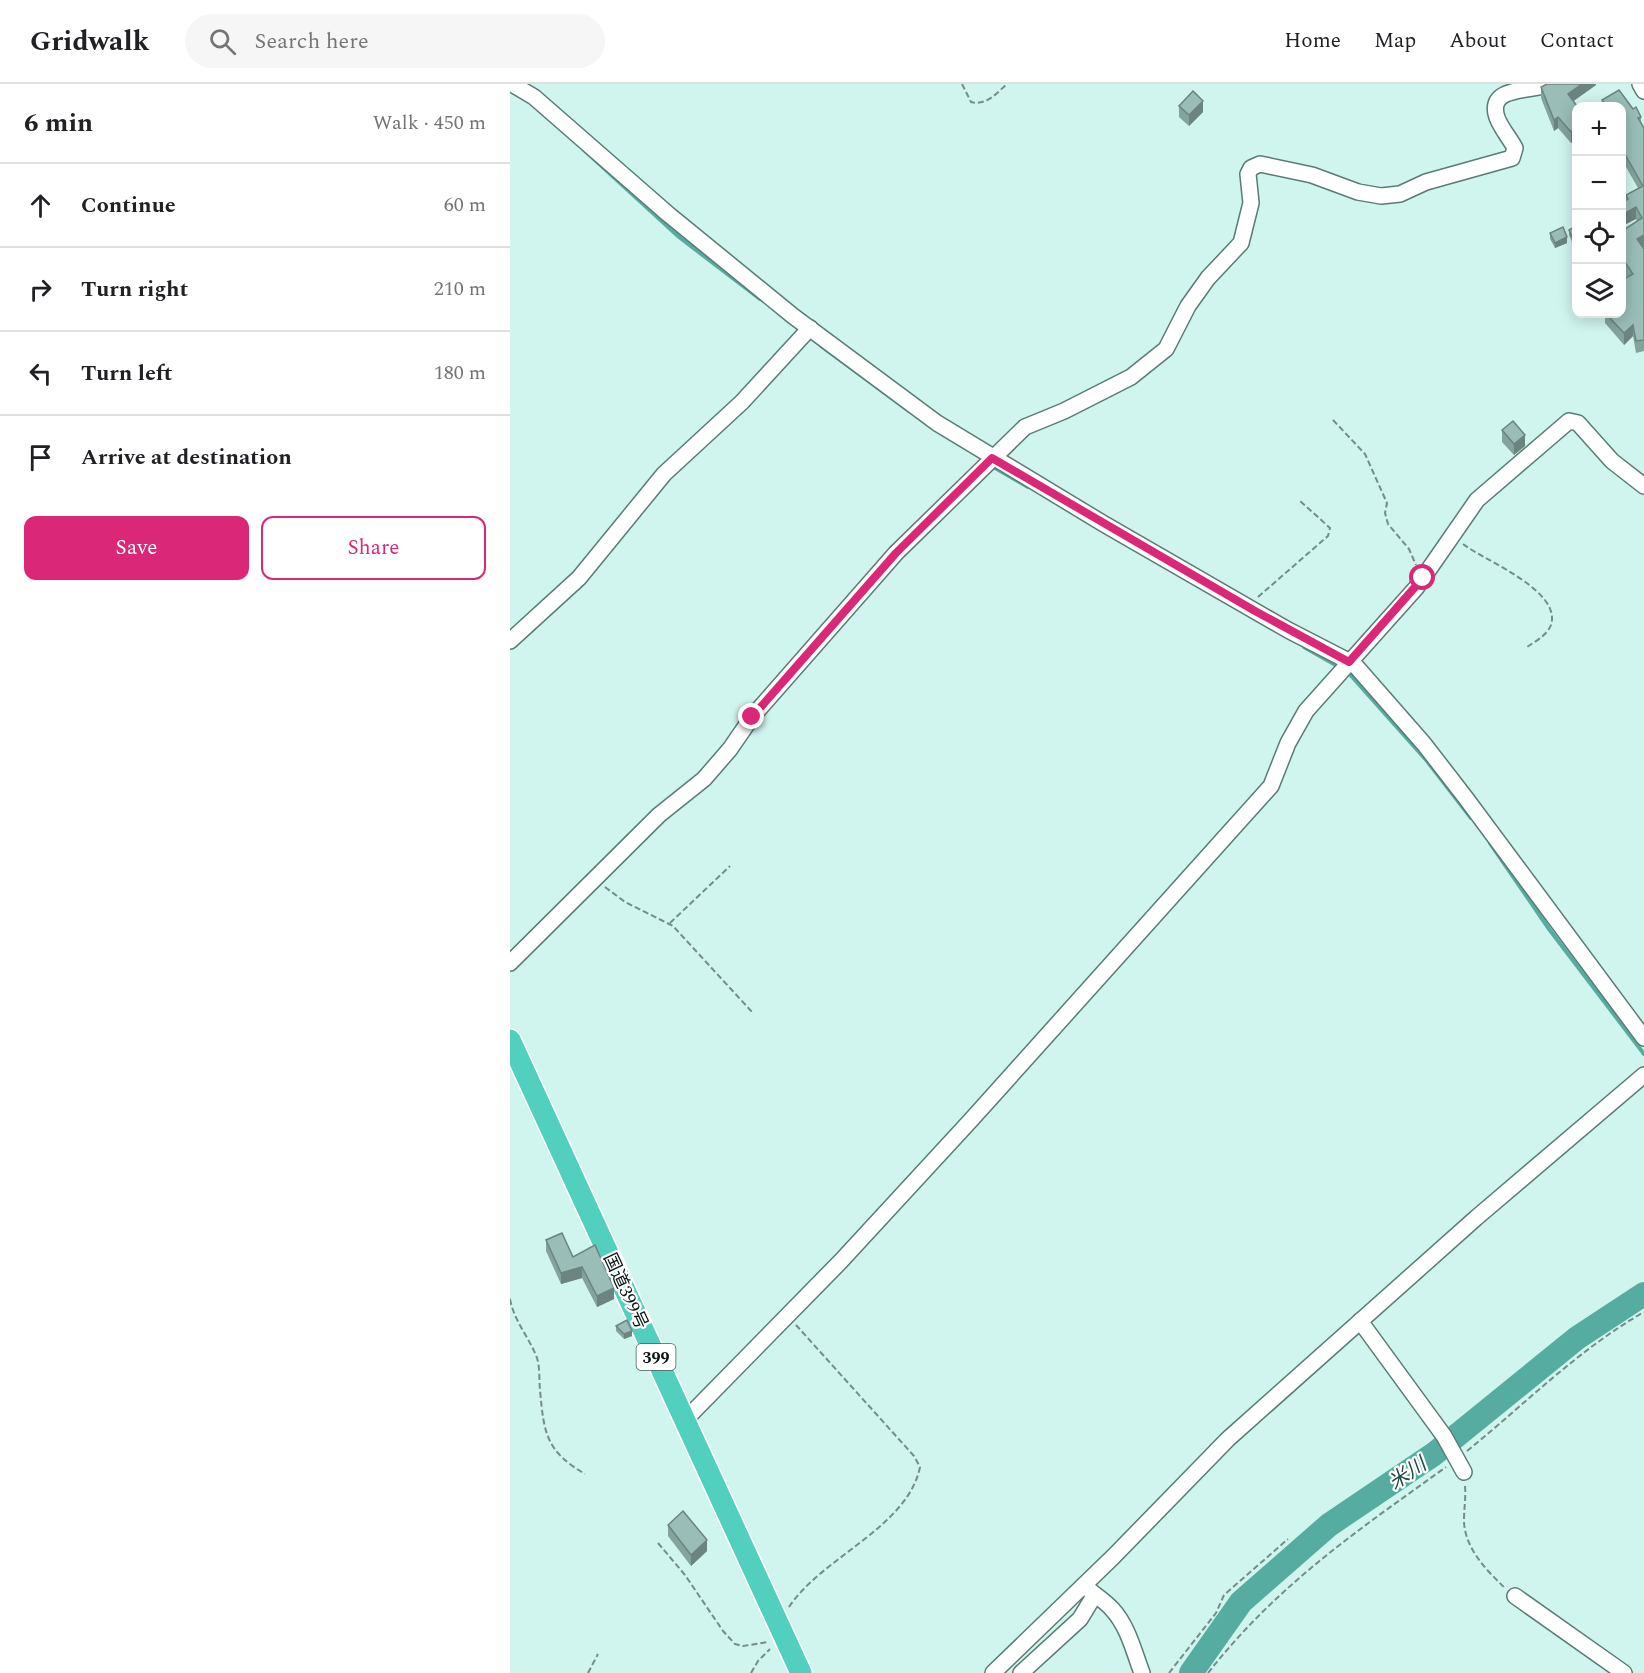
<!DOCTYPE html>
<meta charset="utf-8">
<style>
body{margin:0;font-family:Spectral,"Noto Sans JP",serif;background:#f6f6f6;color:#202124}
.controls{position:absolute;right:18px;top:18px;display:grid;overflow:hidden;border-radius:12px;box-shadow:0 3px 15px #0003}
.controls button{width:54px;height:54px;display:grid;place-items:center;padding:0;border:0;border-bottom:2px solid #e0e0e0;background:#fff;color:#202124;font:30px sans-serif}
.stop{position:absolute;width:18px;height:18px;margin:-14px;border:4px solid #db2777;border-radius:50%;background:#fff}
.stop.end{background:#db2777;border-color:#fff;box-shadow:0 2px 6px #0008}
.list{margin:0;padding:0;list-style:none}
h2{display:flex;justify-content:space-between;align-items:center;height:78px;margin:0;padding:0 24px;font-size:26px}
h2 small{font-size:20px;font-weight:400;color:#757577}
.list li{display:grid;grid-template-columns:39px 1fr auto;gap:18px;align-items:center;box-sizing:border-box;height:84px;padding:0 24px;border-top:2px solid #e0e0e0}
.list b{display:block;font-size:22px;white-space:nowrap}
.list em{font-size:20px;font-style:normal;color:#757577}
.actions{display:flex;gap:12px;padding:18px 24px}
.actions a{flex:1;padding:14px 0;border:2px solid #db2777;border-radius:12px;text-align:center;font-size:21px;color:#db2777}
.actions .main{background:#db2777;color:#fff}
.icon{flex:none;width:33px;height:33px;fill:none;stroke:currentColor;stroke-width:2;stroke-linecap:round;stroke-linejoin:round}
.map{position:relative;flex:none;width:1134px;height:1589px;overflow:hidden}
header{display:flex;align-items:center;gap:36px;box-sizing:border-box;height:84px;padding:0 30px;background:#fff;border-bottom:2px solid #e0e0e0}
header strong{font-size:28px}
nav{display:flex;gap:33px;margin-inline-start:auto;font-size:21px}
.search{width:420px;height:54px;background:#f6f6f6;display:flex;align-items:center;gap:15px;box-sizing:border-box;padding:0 21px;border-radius:33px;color:#757577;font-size:22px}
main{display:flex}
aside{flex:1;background:#fff}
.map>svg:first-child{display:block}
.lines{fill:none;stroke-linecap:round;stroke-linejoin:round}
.stream{stroke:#57aca1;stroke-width:4}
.river{stroke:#57aca1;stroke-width:24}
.minor-casing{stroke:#5a7b76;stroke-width:18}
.highway-casing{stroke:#fff;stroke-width:24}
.path{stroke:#748d89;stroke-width:2;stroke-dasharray:6 3;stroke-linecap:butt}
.minor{stroke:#fff;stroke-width:15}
.highway{stroke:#51d0c0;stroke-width:21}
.wall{fill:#84a39d}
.shaded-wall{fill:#6c8480}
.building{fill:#9abdb7;stroke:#6c8480;stroke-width:1.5}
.route{stroke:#db2777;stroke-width:8}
.labels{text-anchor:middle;stroke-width:4.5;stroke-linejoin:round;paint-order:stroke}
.shield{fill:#fff;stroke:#515a59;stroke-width:1.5}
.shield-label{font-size:16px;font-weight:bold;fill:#071412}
.street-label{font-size:18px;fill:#071412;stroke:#fff}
.water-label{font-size:20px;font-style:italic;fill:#204842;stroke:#fff}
</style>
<header>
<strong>Gridwalk</strong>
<div class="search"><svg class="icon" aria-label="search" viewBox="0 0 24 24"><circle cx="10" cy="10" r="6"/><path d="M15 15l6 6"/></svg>Search here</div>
<nav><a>Home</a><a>Map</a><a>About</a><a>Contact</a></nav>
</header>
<main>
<aside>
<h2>6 min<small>Walk · 450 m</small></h2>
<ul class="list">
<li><svg class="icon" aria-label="ahead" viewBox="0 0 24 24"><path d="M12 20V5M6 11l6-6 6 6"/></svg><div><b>Continue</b></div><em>60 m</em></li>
<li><svg class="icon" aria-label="right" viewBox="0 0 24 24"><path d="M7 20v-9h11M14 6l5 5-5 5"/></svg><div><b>Turn right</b></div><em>210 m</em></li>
<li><svg class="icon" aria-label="left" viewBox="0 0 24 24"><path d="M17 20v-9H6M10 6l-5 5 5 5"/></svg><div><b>Turn left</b></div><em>180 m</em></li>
<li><svg class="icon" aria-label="arrive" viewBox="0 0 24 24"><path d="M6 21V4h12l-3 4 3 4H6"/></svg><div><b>Arrive at destination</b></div></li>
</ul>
<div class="actions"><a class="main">Save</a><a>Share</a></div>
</aside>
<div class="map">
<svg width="1134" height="1589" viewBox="0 0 1134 1589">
<rect width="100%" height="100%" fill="#d0f4ee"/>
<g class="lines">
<!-- stream -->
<g class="stream">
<polyline points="73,65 169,153 250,215"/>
<polyline points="311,262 399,327"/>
<polyline points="480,381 518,403"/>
<polyline points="794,563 829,583"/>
<polyline points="836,586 917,677 961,734"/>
<polyline points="980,759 1039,845 1134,970"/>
</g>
<!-- river -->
<polyline class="river" points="681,1589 731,1518 819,1441 924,1370 1067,1254 1134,1210"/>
<!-- minor casing -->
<g class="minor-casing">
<g id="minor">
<polyline points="2,0 24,13 158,130 283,232 427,339 594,440 778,546 844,580 914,660 955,713 1134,954"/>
<polyline points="1130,0 1134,7"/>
<polyline points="0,557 69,494 154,390 232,318 300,244"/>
<path d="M0 879 149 731 194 695 220 665 242 633 386 469 515 343 554 327 621 293 656 265 678 222 698 194 731 159 741 119 738 90 741 84 750 80 802 91 848 108 871 112 890 110 916 98 1002 74 1005 64C1000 54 988 41 986 30 980 1 1024 8 1039 0"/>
<polyline points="850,1237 934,1352 954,1388"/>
<polyline points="175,1336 331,1177 461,1036 761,702 778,659 796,627 906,504 967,416 1059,337 1068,339 1102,377 1134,402"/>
<path d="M574 1501C583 1510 594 1516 602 1525 618 1542 624 1568 632 1589"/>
<polyline points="1005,1512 1114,1589"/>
<polyline points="483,1589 603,1473 718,1355 966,1134 1134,991"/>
<polyline points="511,1589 570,1535 584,1512"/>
</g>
</g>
<!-- highway casing -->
<g class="highway-casing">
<polyline id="highway" points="0,956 291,1589"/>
</g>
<!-- path -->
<g class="path">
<path d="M452 0 461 18C476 22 487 9 497 0"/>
<polyline points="1112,118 1118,115"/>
<polyline points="823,336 855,370 877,419 875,429 878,440 899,465 906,481"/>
<path d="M953 460C973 476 1052 506 1041 541 1037 551 1026 557 1017 563"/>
<polyline points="748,513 818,452 820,444 790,417"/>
<polyline points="95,803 115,818 163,842 242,928"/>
<polyline points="160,839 220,782"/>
<path d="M0 1215C4 1237 19 1253 27 1274 30 1283 29 1296 30 1306 34 1350 36 1367 75 1390"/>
<path d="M957 1367C1015 1320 1069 1265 1134 1228"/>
<path d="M955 1402C956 1414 954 1424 954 1436 954 1463 976 1486 994 1503"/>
<polyline points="148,1459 175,1491 213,1547 225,1560 233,1562 258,1558"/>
<path d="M279 1523C312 1473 398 1443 410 1383L404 1372 286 1241"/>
<polyline points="78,1589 88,1570"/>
<polyline points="241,1589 248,1577 260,1565"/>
<polyline points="659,1589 706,1529 714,1511 778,1455"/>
<path d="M698 1589C767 1501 847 1447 936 1383"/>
</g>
<!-- minor -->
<use href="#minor" class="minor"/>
<!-- highway -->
<use href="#highway" class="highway"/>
</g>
<!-- wall -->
<g class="wall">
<polygon points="1086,0 1086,1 1063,17 1067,22 1066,54 1061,59 1048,44 1044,47 1031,14 1031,3"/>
<polygon points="1109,6 1123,25 1126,23 1131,33 1131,39 1134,44 1134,163 1133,163 1134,165 1134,267 1126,269 1123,252 1114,261 1095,239 1095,230 1112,230 1112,196 1117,193 1112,186 1112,147 1127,137 1126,135 1112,142 1112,119 1116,116 1116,111 1128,104 1112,76 1112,22 1092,22 1092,16"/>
<polygon points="669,22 693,28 679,42 669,33"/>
<polygon points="1066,142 1065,165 1059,151 1059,146"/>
<polygon points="1040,149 1057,159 1045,164 1040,155"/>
<polygon points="992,346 1015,362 1004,371 992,358"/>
<polygon points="36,1156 63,1173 104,1215 87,1223 72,1194 51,1200 36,1167"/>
<polygon points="106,1242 122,1252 114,1255 106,1247"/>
<polygon points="158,1441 197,1467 181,1482 158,1452"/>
</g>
<!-- shaded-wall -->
<g class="shaded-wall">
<polygon points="1072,0 1086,0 1086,1 1058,21 1058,10"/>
<polygon points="693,17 693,28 679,42 679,31"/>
<polygon points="1048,33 1048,44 1044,47 1044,36"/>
<polygon points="1066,43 1066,54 1061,59 1061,48"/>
<polygon points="1126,123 1126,135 1112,142 1112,131"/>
<polygon points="1134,151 1134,163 1127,167 1127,155"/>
<polygon points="1057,153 1057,159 1045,164 1045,159"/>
<polygon points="1123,241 1123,252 1114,261 1114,249"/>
<polygon points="1015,351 1015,362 1004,371 1004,360"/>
<polygon points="72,1183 72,1194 51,1200 51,1189"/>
<polygon points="104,1204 104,1215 87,1223 87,1212"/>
<polygon points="122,1247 122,1252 114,1255 114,1250"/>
<polygon points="197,1456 197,1467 181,1482 181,1471"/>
</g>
<!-- building -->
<g class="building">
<polygon points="1037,0 1072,0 1058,10 1067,22 1066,43 1061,48 1048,33 1044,36 1031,3"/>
<polygon points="1109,6 1123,25 1126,23 1131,33 1128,34 1134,44 1134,151 1127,155 1134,165 1134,256 1126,257 1123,241 1114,249 1096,230 1112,230 1112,196 1123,190 1112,174 1112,147 1132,134 1126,123 1112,131 1112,119 1118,115 1116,111 1133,102 1112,65 1112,22 1096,22 1092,16"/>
<polygon points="683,7 693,17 679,31 669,22"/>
<polygon points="1066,142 1066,158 1065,159 1059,146"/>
<polygon points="1053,143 1057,153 1045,159 1040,149"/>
<polygon points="1003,337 1015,351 1004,360 992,346"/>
<polygon points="52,1149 63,1173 85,1161 104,1204 87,1212 72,1183 51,1189 36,1156"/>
<polygon points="117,1236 122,1247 114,1250 106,1242"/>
<polygon points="173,1427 197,1456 181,1471 158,1441"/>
</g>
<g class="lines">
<!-- route -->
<polyline class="route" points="242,633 386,469 482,374 745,527 839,578 913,494"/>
</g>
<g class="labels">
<!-- shield labels -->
<rect class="shield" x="126.5" y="1260" width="39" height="26" rx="4.5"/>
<g class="shield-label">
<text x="146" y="1279">399</text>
</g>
<!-- street labels -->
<g class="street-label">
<text transform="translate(116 1207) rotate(65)" y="6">国道399号</text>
</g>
<!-- water labels -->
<g class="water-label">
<text transform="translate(897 1389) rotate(-34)" y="7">米川</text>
</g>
</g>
</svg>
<div class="controls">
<button>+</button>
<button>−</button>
<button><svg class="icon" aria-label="locate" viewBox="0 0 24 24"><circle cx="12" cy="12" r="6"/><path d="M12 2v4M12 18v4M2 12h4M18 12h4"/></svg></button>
<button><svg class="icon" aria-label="layers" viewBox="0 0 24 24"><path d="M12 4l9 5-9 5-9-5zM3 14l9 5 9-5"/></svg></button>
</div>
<div class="stop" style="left:913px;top:494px"></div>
<div class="stop end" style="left:242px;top:633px"></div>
</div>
</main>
